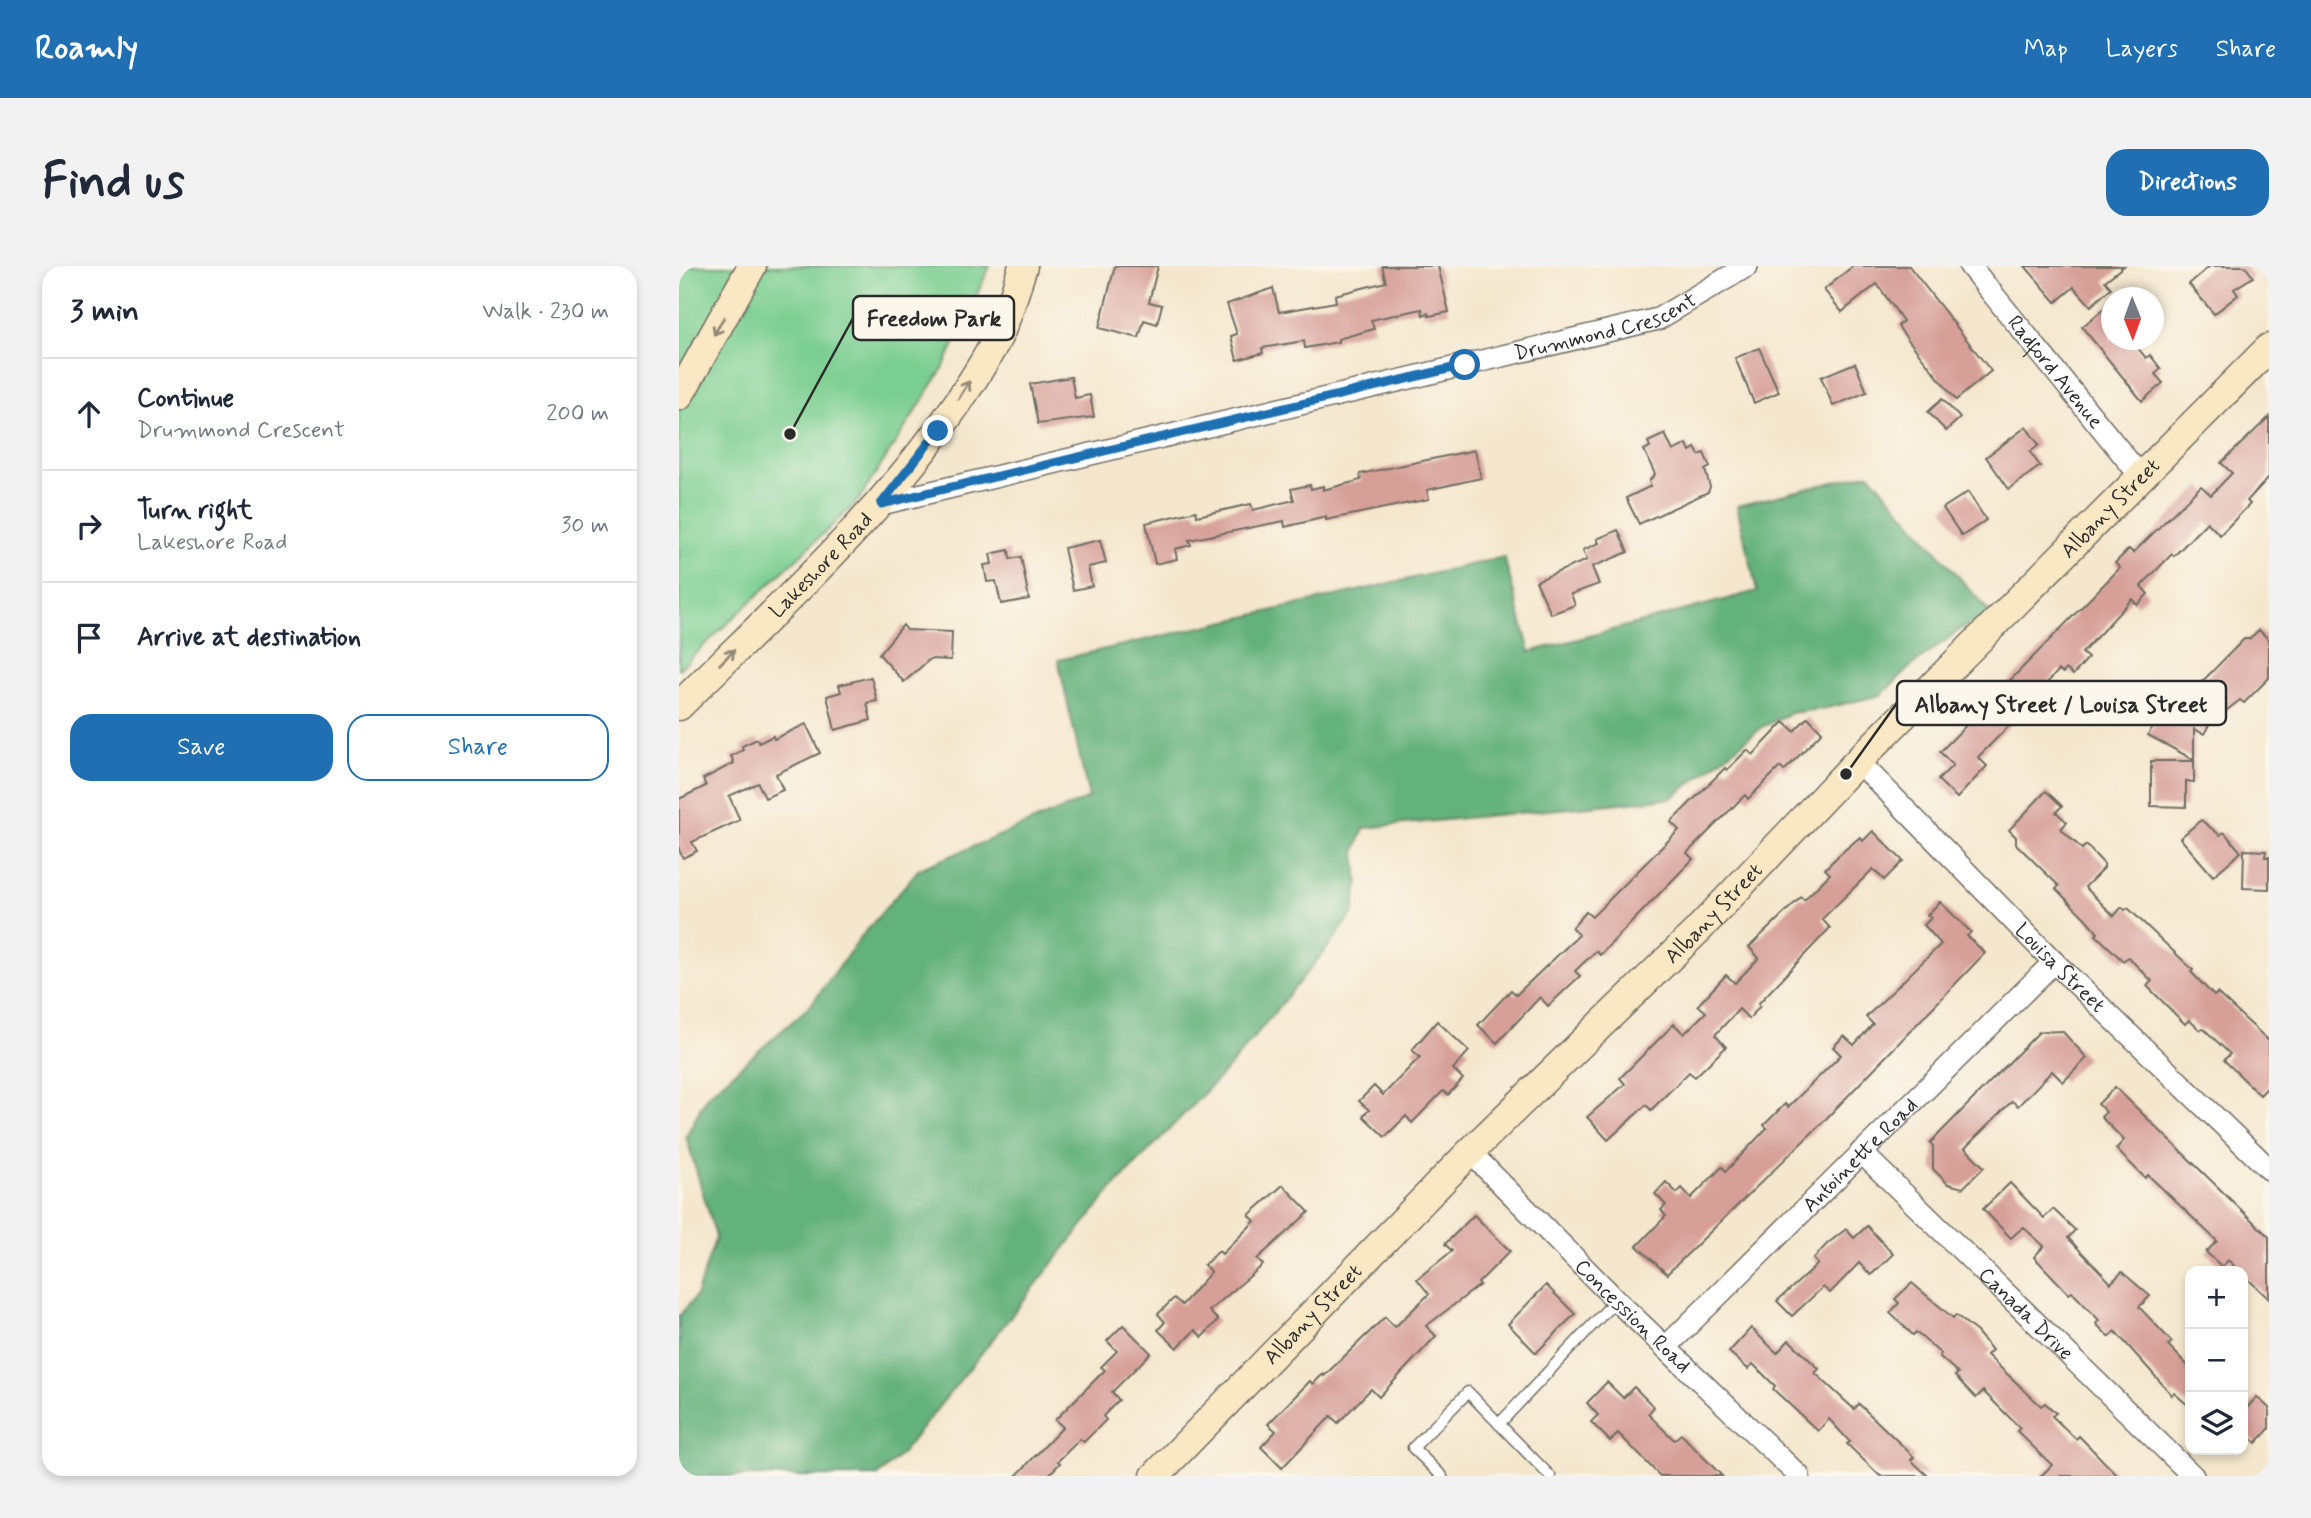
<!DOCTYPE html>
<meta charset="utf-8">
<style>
body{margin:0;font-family:Mynerve,sans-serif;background:#f2f2f3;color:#1f2937}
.controls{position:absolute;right:21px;bottom:21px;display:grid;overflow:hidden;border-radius:14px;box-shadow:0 4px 10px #0003}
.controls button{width:63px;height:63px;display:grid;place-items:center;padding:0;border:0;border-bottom:2px solid #e0e1e3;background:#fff;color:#1f2937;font:35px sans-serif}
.compass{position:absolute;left:1422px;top:21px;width:63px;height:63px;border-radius:50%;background:#fff;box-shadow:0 4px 10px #0003;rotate:179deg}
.stop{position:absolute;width:21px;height:21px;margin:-16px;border:5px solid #1f6fb2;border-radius:50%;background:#fff}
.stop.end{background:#1f6fb2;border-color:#fff;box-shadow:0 2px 7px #0008}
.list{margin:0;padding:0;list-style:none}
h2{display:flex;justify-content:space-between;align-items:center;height:91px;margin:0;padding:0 28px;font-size:30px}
h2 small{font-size:23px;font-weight:400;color:#747a83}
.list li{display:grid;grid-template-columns:46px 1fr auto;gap:21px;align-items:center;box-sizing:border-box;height:112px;padding:0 28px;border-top:2px solid #e0e1e3}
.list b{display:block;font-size:26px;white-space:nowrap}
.list p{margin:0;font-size:23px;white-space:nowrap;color:#747a83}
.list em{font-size:23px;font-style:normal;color:#747a83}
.actions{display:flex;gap:14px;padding:21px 28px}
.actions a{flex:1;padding:16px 0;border:2px solid #1f6fb2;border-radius:21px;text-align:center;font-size:24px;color:#1f6fb2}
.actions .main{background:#1f6fb2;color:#fff}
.icon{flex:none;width:38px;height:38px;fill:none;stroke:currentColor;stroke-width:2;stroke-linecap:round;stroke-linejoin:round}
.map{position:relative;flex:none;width:1590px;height:1210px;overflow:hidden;border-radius:21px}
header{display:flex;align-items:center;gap:42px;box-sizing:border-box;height:98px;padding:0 35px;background:#1f6fb2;color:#fff}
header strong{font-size:33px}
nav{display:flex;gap:38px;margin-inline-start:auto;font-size:24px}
.intro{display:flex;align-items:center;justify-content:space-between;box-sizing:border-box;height:168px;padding:0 42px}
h1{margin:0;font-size:49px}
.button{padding:18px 32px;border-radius:21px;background:#1f6fb2;color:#fff;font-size:24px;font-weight:700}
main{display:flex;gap:42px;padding:0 42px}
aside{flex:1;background:#fff;border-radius:21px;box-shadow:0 4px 10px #0003}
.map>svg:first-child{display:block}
.green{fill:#7ace91;stroke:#527c5e;stroke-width:2}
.forest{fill:#63b17b;stroke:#476e53;stroke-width:2}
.building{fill:#d69f98}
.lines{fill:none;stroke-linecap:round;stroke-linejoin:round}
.lane-casing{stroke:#716d64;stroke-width:13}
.street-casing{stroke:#716d64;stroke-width:24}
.secondary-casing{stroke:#716d64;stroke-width:31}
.lane{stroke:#fff;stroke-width:10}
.street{stroke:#fff;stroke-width:21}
.secondary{stroke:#fae7c3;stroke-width:28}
.oneway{stroke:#928977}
.route{stroke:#1f6fb2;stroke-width:9}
.labels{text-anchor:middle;stroke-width:5;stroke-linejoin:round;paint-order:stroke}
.street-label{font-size:21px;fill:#2b2b2b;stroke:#fbf7ec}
.leader{fill:none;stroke:#2b2b2b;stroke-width:2.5}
.callout-dot{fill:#2b2b2b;stroke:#fbf7ec;stroke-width:2.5}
.callout{fill:#fbf7ec;stroke:#2b2b2b;stroke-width:2.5}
.callout-label{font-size:23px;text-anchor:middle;font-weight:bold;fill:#2b2b2b}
</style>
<header>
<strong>Roamly</strong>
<nav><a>Map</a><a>Layers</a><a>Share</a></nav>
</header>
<div class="intro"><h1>Find us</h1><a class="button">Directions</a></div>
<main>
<aside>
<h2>3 min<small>Walk · 230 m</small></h2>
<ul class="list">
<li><svg class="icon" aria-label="ahead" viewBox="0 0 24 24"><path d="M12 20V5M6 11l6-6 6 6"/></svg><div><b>Continue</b><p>Drummond Crescent</p></div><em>200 m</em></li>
<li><svg class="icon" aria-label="right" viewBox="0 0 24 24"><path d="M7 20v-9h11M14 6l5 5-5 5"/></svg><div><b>Turn right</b><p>Lakeshore Road</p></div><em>30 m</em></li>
<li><svg class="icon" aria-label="arrive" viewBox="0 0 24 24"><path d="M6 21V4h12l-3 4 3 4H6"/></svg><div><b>Arrive at destination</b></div></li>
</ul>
<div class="actions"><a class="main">Save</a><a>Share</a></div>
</aside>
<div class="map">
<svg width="1590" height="1210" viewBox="0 0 1590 1210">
<rect width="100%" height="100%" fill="#fbf7ec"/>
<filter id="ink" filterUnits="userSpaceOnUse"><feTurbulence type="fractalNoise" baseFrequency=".0143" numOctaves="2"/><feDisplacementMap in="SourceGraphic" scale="14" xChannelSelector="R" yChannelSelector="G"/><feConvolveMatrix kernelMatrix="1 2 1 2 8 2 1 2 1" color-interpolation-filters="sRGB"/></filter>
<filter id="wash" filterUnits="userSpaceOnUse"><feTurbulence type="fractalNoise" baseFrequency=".00686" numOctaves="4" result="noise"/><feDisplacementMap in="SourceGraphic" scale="28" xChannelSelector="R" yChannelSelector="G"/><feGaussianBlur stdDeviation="1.57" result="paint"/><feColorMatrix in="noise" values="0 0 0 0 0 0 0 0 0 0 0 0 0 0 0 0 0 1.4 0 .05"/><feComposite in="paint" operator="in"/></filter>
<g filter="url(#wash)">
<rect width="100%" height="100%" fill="#f4e7ce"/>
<!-- green -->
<polygon class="green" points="0,0 311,0 264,102 179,235 0,403"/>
<!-- forest -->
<polygon class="forest" points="1190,207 1311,347 1279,365 1230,402 1202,429 1143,443 1112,447 1085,460 993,532 685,562 676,586 679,617 675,646 654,675 552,799 433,923 223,1187 199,1210 0,1210 0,1050 17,1030 37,971 7,870 28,830 131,740 181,672 240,603 410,532 379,394 825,291 851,386 1078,325 1058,240"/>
<g id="blocks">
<!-- building -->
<g class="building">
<polygon points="436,0 479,0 470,36 483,39 478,58 465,54 460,72 420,62"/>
<polygon points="703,0 759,0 770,46 750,50 749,47 744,49 743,43 692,54 695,63 659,73 659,76 626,82 625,75 583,82 584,87 558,94 552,70 558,68 548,38 594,22 600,46 657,36 656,29 707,16"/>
<polygon points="1174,0 1230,0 1312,105 1277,134 1223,66 1219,60 1224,55 1198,18 1163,46 1145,24"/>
<polygon points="1346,0 1445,0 1426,15 1432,22 1412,40 1395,21 1377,36"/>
<polygon points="1531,0 1566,0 1574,11 1555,23 1559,29 1535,48 1510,18"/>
<polygon points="1432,37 1432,74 1452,74 1467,92 1471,89 1482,103 1476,108 1484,117 1463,135 1403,61"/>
<polygon points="1080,82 1100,126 1075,137 1056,92"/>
<polygon points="1176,97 1188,126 1154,140 1142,111"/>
<polygon points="392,111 396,132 411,129 415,151 359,158 351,118"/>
<polygon points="1263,133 1281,152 1267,165 1249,146"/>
<polygon points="1590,151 1590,211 1568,235 1571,238 1541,269 1528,256 1495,290 1493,288 1462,320 1469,328 1458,339 1453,333 1403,387 1409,392 1394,409 1387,403 1384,407 1380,404 1349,437 1351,439 1299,491 1308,500 1278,532 1259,514 1274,499 1261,486 1441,302 1436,297 1450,283 1454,287 1522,220 1532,229 1553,207 1542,197"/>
<polygon points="1347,161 1360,179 1351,186 1361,200 1330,223 1307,191"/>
<polygon points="986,168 994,185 1008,178 1011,185 1016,182 1020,189 1025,187 1031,201 1026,204 1031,221 1029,226 960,258 947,232 972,220 970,215 976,208 965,184 971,181 969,176"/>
<polygon points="796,184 802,212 748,224 750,233 647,254 647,251 606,261 605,255 510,274 512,279 496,283 498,293 476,298 467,257 517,245 518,250 572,238 574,244 615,234 612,223 631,219 632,223 644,220 644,224 682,214 681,208"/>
<polygon points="1289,226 1307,254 1283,270 1264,242"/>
<polygon points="939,264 949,286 913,301 920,318 892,328 896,339 872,348 857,315 908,294 904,284 920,277 918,273"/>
<polygon points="421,274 427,297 409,301 413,320 394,324 385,282"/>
<polygon points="330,284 331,293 342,291 350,333 322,338 317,315 308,316 305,299 313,298 311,288"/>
<polygon points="224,359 228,364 273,366 272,394 251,393 225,416 200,388"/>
<polygon points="1580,364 1590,374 1590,412 1565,437 1561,434 1544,447 1539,443 1525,468 1515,463 1515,494 1469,469 1477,455 1470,452 1476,441 1472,440 1482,422 1505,434 1565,373 1570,373"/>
<polygon points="192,411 198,435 188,437 192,454 156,464 148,430 162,426 160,419"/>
<polygon points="1129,451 1143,466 1105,505 1101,501 1069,533 1066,529 1008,587 1014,593 921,689 917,685 896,705 901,710 869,740 861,731 818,777 799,759 832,724 837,729 900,669 893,662 907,646 913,651 1000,564 992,556 1046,502 1048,504 1068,484 1074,489 1105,456 1115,465"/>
<polygon points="127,458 141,487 97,508 104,524 86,532 79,517 50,530 61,554 13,576 18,585 4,592 0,584 0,533 27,520 24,513 55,497 52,490 64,484 63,480 78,473 80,477 94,470 95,473"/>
<polygon points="1472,495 1515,495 1515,516 1507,515 1507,541 1472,540"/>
<polygon points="1367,525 1383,540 1377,546 1388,556 1382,563 1403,583 1407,579 1425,598 1425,602 1406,621 1435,650 1443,641 1446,644 1449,642 1514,704 1512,706 1535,730 1538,727 1590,775 1590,820 1581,829 1545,794 1551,788 1525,763 1521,764 1510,754 1506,758 1468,720 1473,715 1449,691 1444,695 1417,669 1419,667 1407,653 1377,623 1380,620 1337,578 1337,571 1330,564"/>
<polygon points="1522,554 1541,569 1545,566 1562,586 1534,610 1501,572"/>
<polygon points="1194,565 1224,595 1205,614 1194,603 1143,653 1151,662 1079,738 1081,740 1070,753 1060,743 1036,769 1047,781 1016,811 1010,806 972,844 967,839 929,874 908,851 946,818 941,812 995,758 1005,768 1027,746 1019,739 1047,709 1056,717 1080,692 1070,681 1122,631 1125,634 1151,608 1146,603 1160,589 1181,571 1184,575"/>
<polygon points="1565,584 1587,585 1586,591 1590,591 1590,623 1564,622"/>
<polygon points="1261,636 1292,666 1288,670 1306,687 1142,858 988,1008 958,980 987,950 982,944 987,939 976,928 987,916 998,927 1003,922 1012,932 1043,901 1047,905 1088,862 1085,859 1106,838 1109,841 1162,789 1154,781 1165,770 1175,779 1194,758 1187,751 1262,678 1245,659 1252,652 1248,649"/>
<polygon points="758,755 790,785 774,803 784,813 769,829 764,825 733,857 727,850 706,871 684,850 690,844 680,835 695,820 704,829 741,791 733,784"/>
<polygon points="1383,765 1408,792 1384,816 1373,805 1339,840 1333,835 1286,882 1305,901 1284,922 1269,918 1254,903 1254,880 1251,877 1360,766"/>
<polygon points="1436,821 1590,971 1590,1033 1549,994 1543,1001 1527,986 1538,975 1469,909 1466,912 1437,883 1445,874 1422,851 1427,846 1419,838"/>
<polygon points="1331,917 1365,952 1374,943 1396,964 1389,972 1432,1017 1443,1006 1471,1030 1460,1041 1493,1076 1489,1079 1511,1102 1511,1141 1495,1127 1493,1129 1436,1065 1430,1071 1417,1058 1420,1054 1393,1026 1390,1028 1355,991 1365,980 1344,961 1332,972 1304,943"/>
<polygon points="604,919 630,946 578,993 584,999 530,1045 539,1054 523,1071 516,1064 498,1082 479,1064 486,1056 479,1048 495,1032 503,1039 532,1006 525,999 540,985 543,988 576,955 570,949"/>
<polygon points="795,949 831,985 799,1017 801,1019 747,1060 757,1070 700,1131 692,1123 659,1157 652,1150 603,1202 582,1181 597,1165 589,1158 631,1115 634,1118 644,1108 645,1110 706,1051 716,1061 750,1028 738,1013 773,985 766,978"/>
<polygon points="1188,960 1214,988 1192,1009 1180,997 1151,1027 1144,1021 1113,1050 1098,1035 1139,998 1134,993 1148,978 1167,963 1175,972"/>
<polygon points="1233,1017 1274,1052 1277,1049 1298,1066 1313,1084 1308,1089 1362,1140 1366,1137 1377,1147 1373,1150 1397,1173 1400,1170 1439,1210 1362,1210 1373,1199 1338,1165 1341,1162 1304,1125 1297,1132 1276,1110 1279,1107 1260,1090 1262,1088 1237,1066 1234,1069 1211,1047 1220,1037 1216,1033"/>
<polygon points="867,1019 896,1048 857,1087 829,1058"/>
<polygon points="444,1059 472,1087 433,1126 440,1134 424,1150 427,1154 405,1176 401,1173 379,1195 381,1197 369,1210 337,1210 384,1161 376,1154 426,1104 422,1101 438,1085 428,1075"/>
<polygon points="1072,1062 1098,1087 1110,1074 1140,1103 1136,1107 1175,1143 1180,1138 1235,1191 1232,1194 1249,1210 1201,1210 1168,1178 1171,1176 1150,1153 1139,1165 1094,1123 1096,1120 1074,1098 1069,1103 1050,1086"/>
<polygon points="928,1116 944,1132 955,1121 975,1141 969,1148 995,1174 1002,1168 1043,1210 981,1210 939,1167 931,1175 912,1156 919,1149 908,1137"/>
<polygon points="1578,1131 1590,1142 1590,1163 1577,1177 1564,1164 1564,1146"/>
</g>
</g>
</g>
<g filter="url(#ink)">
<use href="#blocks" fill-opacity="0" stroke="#716d64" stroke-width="2"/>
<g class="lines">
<!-- lane casing -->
<g class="lane-casing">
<g id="lane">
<polyline points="820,1158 937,1034"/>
<polyline points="763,1210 734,1182 789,1126 871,1210"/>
</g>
</g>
<!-- street casing -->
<g class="street-casing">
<g id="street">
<path id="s1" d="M1291 0 1463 212"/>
<path id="s2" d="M202 238 979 53 1068 0"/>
<path id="s3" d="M1179 495 1375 696 1590 903"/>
<path id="s4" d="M791 886 937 1034 1120 1210"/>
<path id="s5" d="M1182 886 1514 1210"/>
<path id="s6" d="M987 1081 1375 696"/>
</g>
</g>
<!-- secondary casing -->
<g class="secondary-casing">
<g id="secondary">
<polyline points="0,130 73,0"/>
<path id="s7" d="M0 440C114 326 238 218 317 75 329 53 336 24 344 0"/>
<path id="s8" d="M476 1210 791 886 1019 664 1179 495 1590 82"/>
</g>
</g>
<!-- lane -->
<use href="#lane" class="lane"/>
<!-- street -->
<use href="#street" class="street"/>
<!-- secondary -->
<use href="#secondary" class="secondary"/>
</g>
<!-- one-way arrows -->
<defs><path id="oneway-shaft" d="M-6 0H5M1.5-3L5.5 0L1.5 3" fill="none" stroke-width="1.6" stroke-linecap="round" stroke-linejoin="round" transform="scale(1.75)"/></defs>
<g class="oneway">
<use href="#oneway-shaft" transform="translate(40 60) rotate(119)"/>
<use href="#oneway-shaft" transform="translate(285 124) rotate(-58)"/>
<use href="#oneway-shaft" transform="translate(48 391) rotate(-45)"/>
</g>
</g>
<g class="lines" filter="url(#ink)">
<!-- route -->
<polyline class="route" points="259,165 202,238 786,99"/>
</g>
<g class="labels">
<!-- street labels -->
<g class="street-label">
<text dy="7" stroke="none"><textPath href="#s2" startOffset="746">Drummond Crescent</textPath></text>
<text dy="7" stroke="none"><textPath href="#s1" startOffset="136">Radford Avenue</textPath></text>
<text dy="7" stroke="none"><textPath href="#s8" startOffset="1360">Albany Street</textPath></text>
<text dy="7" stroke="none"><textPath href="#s7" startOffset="200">Lakeshore Road</textPath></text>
<text dy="7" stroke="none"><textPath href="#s8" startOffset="793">Albany Street</textPath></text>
<text dy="7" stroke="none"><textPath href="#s3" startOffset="289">Louisa Street</textPath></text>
<text dy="7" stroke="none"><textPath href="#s6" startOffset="273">Antoinette Road</textPath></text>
<text dy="7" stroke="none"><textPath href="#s8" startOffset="226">Albany Street</textPath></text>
<text dy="7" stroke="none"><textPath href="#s5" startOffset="231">Canada Drive</textPath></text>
<text dy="7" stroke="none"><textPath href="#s4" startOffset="231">Concession Road</textPath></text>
</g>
</g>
<!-- callouts -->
<path class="leader" d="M111 168L174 52M1167 508L1218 437"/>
<g class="callout-dot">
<circle cx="111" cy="168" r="7"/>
<circle cx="1167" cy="508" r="7"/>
</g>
<g class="callout">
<rect x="174" y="30" width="161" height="44" rx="7"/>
<rect x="1218" y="415" width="329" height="44" rx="7"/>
</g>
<g class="callout-label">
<text x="255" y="60">Freedom Park</text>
<text x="1382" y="446">Albany Street / Louisa Street</text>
</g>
</svg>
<div class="controls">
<button>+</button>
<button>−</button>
<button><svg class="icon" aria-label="layers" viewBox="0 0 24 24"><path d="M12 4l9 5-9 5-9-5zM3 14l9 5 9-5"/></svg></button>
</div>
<svg class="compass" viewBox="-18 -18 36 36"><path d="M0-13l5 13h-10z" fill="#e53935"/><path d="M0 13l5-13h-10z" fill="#747a83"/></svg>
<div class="stop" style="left:786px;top:99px"></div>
<div class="stop end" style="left:259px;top:165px"></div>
</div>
</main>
